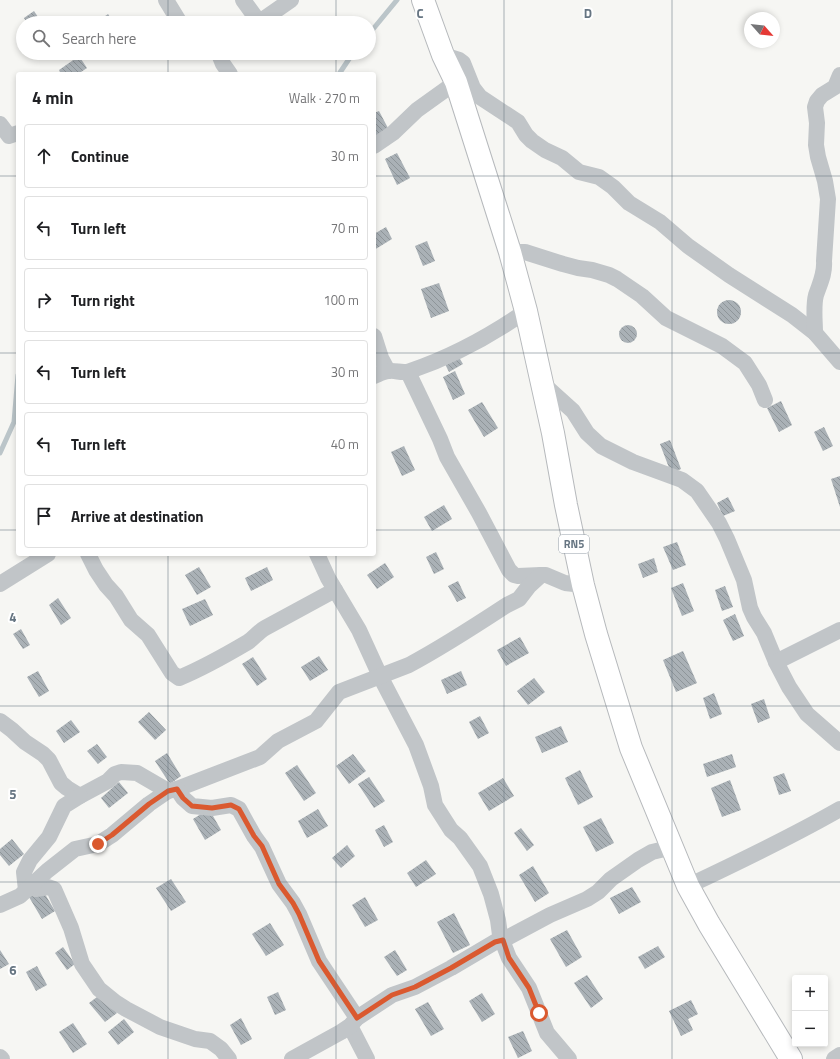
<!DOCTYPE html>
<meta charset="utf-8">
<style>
body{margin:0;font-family:"Titillium Web",sans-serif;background:#f2f2f2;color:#202124}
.controls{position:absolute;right:12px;bottom:12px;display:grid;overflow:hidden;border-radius:4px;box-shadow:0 2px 6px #0003}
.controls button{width:36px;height:36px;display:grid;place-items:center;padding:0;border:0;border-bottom:1px solid #e0e0e0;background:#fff;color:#202124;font:20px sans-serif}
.compass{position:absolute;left:744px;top:12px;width:36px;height:36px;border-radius:50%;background:#fff;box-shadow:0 2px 6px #0003;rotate:117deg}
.stop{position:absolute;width:12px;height:12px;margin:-9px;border:3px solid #da592f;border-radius:50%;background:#fff}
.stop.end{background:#da592f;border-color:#fff;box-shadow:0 1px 4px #0008}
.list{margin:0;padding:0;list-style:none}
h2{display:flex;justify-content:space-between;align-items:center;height:52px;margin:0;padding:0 16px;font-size:17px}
h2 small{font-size:13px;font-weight:400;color:#757577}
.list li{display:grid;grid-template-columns:26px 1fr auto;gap:12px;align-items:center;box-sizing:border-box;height:64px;margin:0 8px 8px;padding:0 8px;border:1px solid #e0e0e0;border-radius:4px}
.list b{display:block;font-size:15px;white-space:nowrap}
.list em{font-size:13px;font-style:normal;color:#757577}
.icon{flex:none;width:22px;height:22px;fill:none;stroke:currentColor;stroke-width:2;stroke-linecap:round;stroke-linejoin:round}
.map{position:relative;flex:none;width:840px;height:1059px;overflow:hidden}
.search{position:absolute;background:#fff;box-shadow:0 2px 6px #0003;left:16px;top:16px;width:360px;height:44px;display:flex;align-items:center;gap:10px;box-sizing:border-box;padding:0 14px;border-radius:22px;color:#757577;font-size:15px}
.panel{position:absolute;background:#fff;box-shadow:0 2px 6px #0003;left:16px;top:72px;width:360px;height:484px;border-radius:4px}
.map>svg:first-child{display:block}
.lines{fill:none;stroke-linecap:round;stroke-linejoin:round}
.stream{stroke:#bbc5c9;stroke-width:5}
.building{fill:url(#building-back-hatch)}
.highway-casing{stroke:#b6b9bc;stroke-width:24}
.street{stroke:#c1c5c8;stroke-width:16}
.highway{stroke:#fff;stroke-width:22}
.route{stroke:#da592f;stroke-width:5}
.grid{fill:none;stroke:#667582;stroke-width:1;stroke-opacity:0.55}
.labels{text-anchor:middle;stroke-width:4;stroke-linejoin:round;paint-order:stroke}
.shield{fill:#fff;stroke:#949ea8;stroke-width:1}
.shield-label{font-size:11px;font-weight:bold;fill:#667582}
.grid-label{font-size:13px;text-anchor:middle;font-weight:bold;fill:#667582;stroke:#fff;stroke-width:4;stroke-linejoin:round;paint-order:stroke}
</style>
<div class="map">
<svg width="840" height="1059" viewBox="0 0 840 1059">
<defs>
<pattern id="building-back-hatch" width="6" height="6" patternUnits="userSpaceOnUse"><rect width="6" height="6" fill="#aab1b6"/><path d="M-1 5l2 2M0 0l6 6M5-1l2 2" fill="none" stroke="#8e9599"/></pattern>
</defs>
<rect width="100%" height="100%" fill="#f6f6f3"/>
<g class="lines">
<!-- stream -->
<g class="stream">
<polyline points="369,34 397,0"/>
<polyline points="339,74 353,53"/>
<polyline points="0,453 14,422 18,375"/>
</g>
</g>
<!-- building -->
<g class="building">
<polygon points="34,11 42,23 27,23 24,18"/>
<polygon points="279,12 286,23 267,23"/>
<polygon points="108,14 114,23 102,23 100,20"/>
<polygon points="286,53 297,53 289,58"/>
<polygon points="79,56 87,68 78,74 61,74 59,70"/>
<polygon points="379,111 389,130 376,137 374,133 374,113"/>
<polygon points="397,153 410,178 397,185 385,159"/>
<polygon points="386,227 392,239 374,250 374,234"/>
<polygon points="427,241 435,261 423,266 415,246"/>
<polygon points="439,283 449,311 431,318 421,289"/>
<circle cx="729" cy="312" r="12"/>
<circle cx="628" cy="334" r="9"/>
<polygon points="457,354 463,364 449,372 444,362"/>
<polygon points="455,371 465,394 453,400 443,377"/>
<polygon points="781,401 792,425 779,432 767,408"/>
<polygon points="482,402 498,428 484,437 468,410"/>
<polygon points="824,427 833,446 823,451 814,432"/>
<polygon points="670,440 681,469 671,473 660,444"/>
<polygon points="404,446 415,470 402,476 391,452"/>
<polygon points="840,476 840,507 831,479"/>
<polygon points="728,497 735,511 723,516 717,503"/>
<polygon points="444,505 452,519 432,531 424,517"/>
<polygon points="677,542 686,565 673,570 663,547"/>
<polygon points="436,552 444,569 434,574 426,557"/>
<polygon points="654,558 658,572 643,578 638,564"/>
<polygon points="385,563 394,577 377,589 367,575"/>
<polygon points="199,567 211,587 197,595 185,575"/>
<polygon points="267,567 273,580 251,591 245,578"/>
<polygon points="458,581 466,598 457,602 448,586"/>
<polygon points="683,583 694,611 682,616 671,588"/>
<polygon points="725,586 733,607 722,611 715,590"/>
<polygon points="58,598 71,618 61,625 49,605"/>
<polygon points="205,599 213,615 190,626 182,609"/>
<polygon points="735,614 744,636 733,641 723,620"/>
<polygon points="21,629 30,645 23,649 13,634"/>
<polygon points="520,637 529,653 506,666 497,650"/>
<polygon points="683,651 697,683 676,692 663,660"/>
<polygon points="319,656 328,670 310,681 301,667"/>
<polygon points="253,657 267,679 257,686 242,664"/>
<polygon points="38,671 49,691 39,697 27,677"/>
<polygon points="461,671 467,685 447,694 441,680"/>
<polygon points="534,678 545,692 528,705 517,691"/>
<polygon points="714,693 722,714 710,719 703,698"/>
<polygon points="764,699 770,718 758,723 751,704"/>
<polygon points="149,712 166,730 155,740 138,722"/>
<polygon points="480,716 489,733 478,739 469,722"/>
<polygon points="71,720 80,732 64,743 56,731"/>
<polygon points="561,726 568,742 542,753 535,737"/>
<polygon points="97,744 107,757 98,764 87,751"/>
<polygon points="167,753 181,776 170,784 155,761"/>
<polygon points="353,754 366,771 349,784 336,766"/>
<polygon points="732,754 736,767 707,777 703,764"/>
<polygon points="297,765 316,793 304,801 285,773"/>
<polygon points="580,770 593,797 578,805 565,778"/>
<polygon points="784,773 791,791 779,795 773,777"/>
<polygon points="369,777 385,801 374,808 358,784"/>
<polygon points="503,778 514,796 489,811 478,793"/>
<polygon points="730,780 741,810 722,817 711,788"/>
<polygon points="119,782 128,793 109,808 101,798"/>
<polygon points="209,809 221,830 205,840 193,819"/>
<polygon points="318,809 328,826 307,838 298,821"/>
<polygon points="601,818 614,843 596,852 583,827"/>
<polygon points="384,825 393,842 384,847 375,830"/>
<polygon points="521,828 534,845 527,851 514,833"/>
<polygon points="12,839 24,854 9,866 0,855 0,849"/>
<polygon points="347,845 355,856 341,868 332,858"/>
<polygon points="426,860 436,874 416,887 407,873"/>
<polygon points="533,866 549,893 535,902 519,875"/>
<polygon points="171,879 186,902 171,911 156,888"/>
<polygon points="632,887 641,902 619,914 610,898"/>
<polygon points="42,889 55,911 42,919 29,897"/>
<polygon points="365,897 378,920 365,927 352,905"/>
<polygon points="454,913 470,945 453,953 437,922"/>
<polygon points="270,923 284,945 266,956 252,934"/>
<polygon points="567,930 582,957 566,967 550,939"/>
<polygon points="658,946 665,957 645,969 638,957"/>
<polygon points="63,947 75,964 67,970 55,953"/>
<polygon points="0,950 9,964 0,969"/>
<polygon points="395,950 407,970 397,976 384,957"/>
<polygon points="37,966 47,985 36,991 26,972"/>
<polygon points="587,975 603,999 591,1008 574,983"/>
<polygon points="278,992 286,1010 275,1015 267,997"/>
<polygon points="482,993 495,1014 482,1022 469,1001"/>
<polygon points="101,994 117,1013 105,1022 89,1003"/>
<polygon points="691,1000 698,1014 688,1019 693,1030 681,1036 669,1011"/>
<polygon points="428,1002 444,1029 431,1036 415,1009"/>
<polygon points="241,1018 252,1039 241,1045 230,1025"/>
<polygon points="124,1019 134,1032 118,1045 108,1032"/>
<polygon points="73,1023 87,1044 73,1053 59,1032"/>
<polygon points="523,1031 532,1051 518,1058 508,1037"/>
</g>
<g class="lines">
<!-- highway casing -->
<g class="highway-casing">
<polyline id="highway" points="423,0 443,55 456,82 510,252 526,311 553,433 566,505 583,585 596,634 631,748 688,886 709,924 791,1059"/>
</g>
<!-- street -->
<g class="street">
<polyline points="166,0 180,23"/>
<polyline points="243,0 259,22"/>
<polyline points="258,23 291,0"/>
<polyline points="219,54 223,64 230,74"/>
<polyline points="443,55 459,60 463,63 473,88 480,97 518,122 526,135 532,141 545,150 562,158 579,172 599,177 613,187 629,203 660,222 688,246 729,275 792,315 815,333 840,362"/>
<polyline points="0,124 9,136 18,133"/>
<polyline points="374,146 393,133 417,110 456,82"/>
<polyline points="510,252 525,252 563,264 578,268 592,270 609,275 617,279 642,296 666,318 722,346 745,363 759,385 765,400"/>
<path d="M815 333C815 321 813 306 816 295 820 283 825 274 824 261L828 199 825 181 818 157 816 145 817 123 815 107 817 101 822 95 835 87 840 75"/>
<polyline points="374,336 381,358 388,371"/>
<polyline points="408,372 440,439 447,457 479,513 509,570 514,575 518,576 541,575"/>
<path d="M374 376C379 374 384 371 389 371 396 370 403 374 410 371 451 357 490 336 526 311"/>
<polyline points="542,383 573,411 587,433 601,446 633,462 682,480 697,491 719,523 727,539 744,580 750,608 754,617 764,633 776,662 789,687 807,714 840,743"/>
<path d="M88 554 96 570 106 585 116 596 131 620 148 635 172 673 179 678C203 668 226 655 248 642 254 638 258 632 265 628L335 590"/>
<polyline points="317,554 328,578 359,630 380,676 416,745 431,786 435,805 451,830 460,838 480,866 491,894 498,920 500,935 509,958 529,988 547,1033 569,1059"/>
<polyline points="0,584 48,554"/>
<polyline points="776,662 840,630"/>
<path d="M0 721 12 730 25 742 43 754 49 760 61 783 67 788 80 796 108 781 115 774 121 772 137 773 168 791 177 789 260 757 278 741 316 721 339 692 409 665C443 647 475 626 507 605L519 599 529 586 541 575H546L565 583 583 585"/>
<polyline points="177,789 183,798 192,806 212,808 231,805 239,809 254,836 262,847 279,884 293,903 299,914 319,961 357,1018"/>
<polyline points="30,886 36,889 48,887 54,889 71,928 82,964 99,989 115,1002 126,1009 160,1027 195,1039 210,1041 221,1049 229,1059"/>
<path d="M688 886C739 862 791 837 840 809"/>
<polyline points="26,890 24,872 30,860 49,837 64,806 80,796"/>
<polyline points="0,905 20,896 47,871 75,849 98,844 112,835 149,804 168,791"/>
<polyline points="350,1026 367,1059"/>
<polyline points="0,1057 2,1059"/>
<polyline points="292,1059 341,1032 350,1026 357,1018 392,995 415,987 451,968 495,942 503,940 550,915 587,899 598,892 611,879 638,860 652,852 673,847"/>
<polyline points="834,1059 840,1055"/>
</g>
<!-- highway -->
<use href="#highway" class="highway"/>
</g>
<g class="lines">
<!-- route -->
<polyline class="route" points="98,844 112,835 149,804 168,791 177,789 183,798 192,806 212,808 231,805 239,809 254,836 262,846 279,884 293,903 299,914 319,961 357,1018 392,995 415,987 451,968 495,942 503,940 509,958 529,988 539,1013"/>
</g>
<!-- grid -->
<path class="grid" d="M168 0V23M336 0V23M504 0V1059M672 0V1059M168 53V74M336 53V74M0 176H18M374 176H840M0 353H18M374 353H840M0 530H18M374 530H840M168 554V1059M336 554V1059M0 706H840M0 882H840"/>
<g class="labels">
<!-- shield labels -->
<rect class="shield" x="559" y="535" width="30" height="18" rx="3"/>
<g class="shield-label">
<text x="574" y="548">RN5</text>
</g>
</g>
<g class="grid-label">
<text x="420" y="18">C</text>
<text x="588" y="18">D</text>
<text x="13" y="622">4</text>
<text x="13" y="799">5</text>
<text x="13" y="975">6</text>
</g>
</svg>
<div class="controls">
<button>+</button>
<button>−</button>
</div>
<svg class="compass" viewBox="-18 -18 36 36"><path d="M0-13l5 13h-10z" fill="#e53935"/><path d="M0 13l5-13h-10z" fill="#757577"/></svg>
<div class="stop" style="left:539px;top:1013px"></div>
<div class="stop end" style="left:98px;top:844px"></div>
<div class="search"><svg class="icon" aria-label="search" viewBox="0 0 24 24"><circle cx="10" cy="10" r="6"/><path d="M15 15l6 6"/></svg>Search here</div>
<section class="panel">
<h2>4 min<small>Walk · 270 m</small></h2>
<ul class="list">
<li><svg class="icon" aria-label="ahead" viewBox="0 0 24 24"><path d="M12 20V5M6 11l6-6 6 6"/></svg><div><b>Continue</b></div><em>30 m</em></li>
<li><svg class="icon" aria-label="left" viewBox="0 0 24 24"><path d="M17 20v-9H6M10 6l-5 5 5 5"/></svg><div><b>Turn left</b></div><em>70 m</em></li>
<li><svg class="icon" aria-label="right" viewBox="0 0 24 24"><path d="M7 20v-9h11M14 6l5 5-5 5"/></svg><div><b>Turn right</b></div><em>100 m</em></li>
<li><svg class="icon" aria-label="left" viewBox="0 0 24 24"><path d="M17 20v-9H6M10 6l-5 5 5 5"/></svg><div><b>Turn left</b></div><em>30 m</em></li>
<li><svg class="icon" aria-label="left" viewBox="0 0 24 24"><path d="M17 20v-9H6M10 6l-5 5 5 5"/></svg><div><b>Turn left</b></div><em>40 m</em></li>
<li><svg class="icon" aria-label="arrive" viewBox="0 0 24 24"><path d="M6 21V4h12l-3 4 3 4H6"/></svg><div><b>Arrive at destination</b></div></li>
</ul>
</section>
</div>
